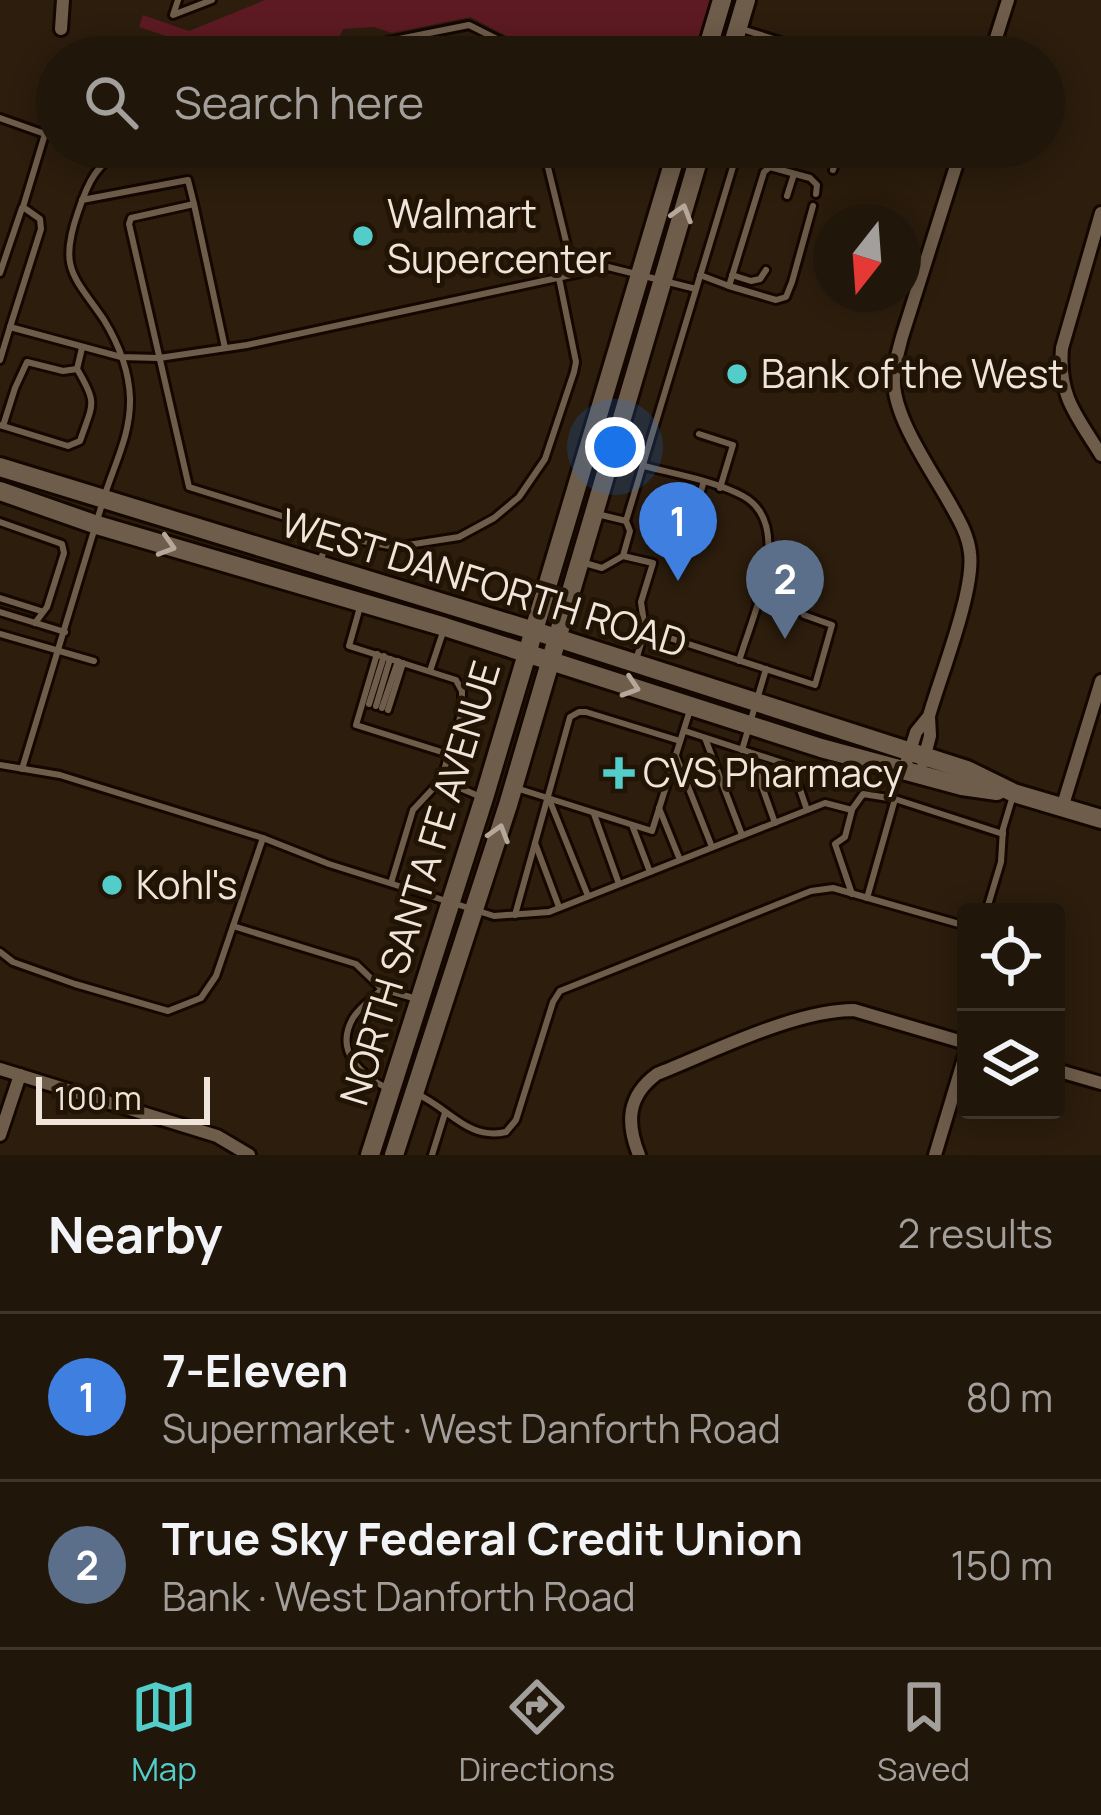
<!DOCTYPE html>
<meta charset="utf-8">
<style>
body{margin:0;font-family:Manrope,sans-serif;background:#291f13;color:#f1f3f6}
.controls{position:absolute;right:36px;bottom:36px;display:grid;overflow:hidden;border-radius:12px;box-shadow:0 6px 30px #0003}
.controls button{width:108px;height:108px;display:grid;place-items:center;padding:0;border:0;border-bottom:3px solid #3e352b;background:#21160a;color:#f1f3f6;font:60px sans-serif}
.compass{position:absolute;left:813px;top:204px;width:108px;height:108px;border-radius:50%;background:#21160a;box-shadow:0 6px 30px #0003;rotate:197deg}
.scale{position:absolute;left:36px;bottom:30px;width:174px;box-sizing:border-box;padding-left:12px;border:6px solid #efe5db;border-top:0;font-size:33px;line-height:42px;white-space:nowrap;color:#efe5db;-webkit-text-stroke:9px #221404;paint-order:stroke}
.you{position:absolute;left:615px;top:447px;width:42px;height:42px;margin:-30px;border:9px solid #fff;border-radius:50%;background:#1a73e8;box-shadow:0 0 0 18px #1a73e833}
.badge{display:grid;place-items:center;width:78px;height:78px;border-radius:50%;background:#53cdca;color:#fff;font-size:39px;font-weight:700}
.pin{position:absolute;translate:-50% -99px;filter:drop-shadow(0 3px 6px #0008)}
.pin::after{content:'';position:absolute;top:63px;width:42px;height:36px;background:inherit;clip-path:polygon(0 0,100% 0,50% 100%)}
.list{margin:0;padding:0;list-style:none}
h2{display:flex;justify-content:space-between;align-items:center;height:156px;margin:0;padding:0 48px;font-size:51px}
h2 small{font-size:39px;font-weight:400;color:#a29f9c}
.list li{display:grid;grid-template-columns:78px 1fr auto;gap:36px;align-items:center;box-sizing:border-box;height:168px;padding:0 48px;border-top:3px solid #3e352b}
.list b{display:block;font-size:45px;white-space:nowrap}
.list p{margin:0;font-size:39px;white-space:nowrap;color:#a29f9c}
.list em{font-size:39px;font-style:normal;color:#a29f9c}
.icon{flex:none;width:66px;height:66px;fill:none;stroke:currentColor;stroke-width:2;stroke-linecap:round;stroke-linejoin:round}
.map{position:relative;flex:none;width:1101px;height:1155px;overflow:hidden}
.search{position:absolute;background:#21160a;box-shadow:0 6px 30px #0003;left:36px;right:36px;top:36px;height:132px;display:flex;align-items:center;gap:30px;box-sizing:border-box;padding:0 42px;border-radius:66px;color:#a29f9c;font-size:45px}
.sheet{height:492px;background:#21160a}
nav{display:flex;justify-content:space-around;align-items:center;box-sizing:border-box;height:168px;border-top:3px solid #3e352b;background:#21160a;font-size:33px;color:#a29f9c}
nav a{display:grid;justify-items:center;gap:6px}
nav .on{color:#53cdca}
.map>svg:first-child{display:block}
.green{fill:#5d1a22}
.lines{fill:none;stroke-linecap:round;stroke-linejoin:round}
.lane-casing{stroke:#140700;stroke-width:12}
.street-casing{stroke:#140700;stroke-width:18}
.secondary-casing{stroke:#140700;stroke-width:24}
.lane{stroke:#6f5d4b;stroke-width:6}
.street{stroke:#6f5d4b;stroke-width:12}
.secondary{stroke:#6f5d4b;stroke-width:18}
.oneway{stroke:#b5a89a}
.poi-dot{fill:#53cdca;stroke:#221404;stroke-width:4.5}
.labels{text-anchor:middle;stroke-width:10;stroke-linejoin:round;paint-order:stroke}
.poi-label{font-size:39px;fill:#efe5db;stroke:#221404;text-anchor:start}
.street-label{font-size:39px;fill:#efe5db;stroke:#221404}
</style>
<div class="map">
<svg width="1101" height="1155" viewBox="0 0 1101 1155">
<rect width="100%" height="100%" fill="#2c1d0d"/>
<!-- green -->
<polygon class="green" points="265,0 710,0 693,57 547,57 470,17 392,33 374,27 343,29 331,57 168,57 172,38 139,27 143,15 189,31"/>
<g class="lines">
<!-- lane casing -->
<g class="lane-casing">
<g id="lane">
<polyline points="178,0 173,15 212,0"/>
<polyline points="742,29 830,57"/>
<polyline points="364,57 379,43 469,25 519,50 521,57"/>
<polyline points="0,118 45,134 23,207 40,219 41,229 10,327"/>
<polyline points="543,147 574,274"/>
<polyline points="544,153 579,147"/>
<polyline points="833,170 840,147"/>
<polyline points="787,196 794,174"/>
<polyline points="82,200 188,180 194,204"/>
<polyline points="0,273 22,208"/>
<polyline points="700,275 729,286 760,185 764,172 770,167 810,178 817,185 816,194"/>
<polyline points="732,275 751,281 760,279 766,270"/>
<polyline points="729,286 776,300 786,297 792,282 813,206"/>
<polyline points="225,348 194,204 131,218 129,224 189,487 362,541 395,547 459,537 494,518 519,497 545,459 574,372 576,362 559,278"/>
<polyline points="0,360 10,327 121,357 159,358 247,345 608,267 696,289"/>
<path d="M0 425 68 446 80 441C93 403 98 404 77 369L82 348"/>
<polyline points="3,426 15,388 27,362 63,371 77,369"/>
<polyline points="699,434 733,445 720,488"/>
<path d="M644 466C674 474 716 481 743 496 796 525 752 616 739 661"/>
<polyline points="597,514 626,521 739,147"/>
<polyline points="0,522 62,544 64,553 47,607 35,623"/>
<polyline points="690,532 703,484"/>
<polyline points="623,556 630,531 626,521"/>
<polyline points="320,562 330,532"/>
<polyline points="581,562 602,568 623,556 653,563 641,602 645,630"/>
<polyline points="0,598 41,611"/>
<polyline points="757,600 794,612"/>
<polyline points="360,607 349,646 456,680 462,691 462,711 441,780 413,810 391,883"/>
<polyline points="0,612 65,632"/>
<polyline points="0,634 94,661"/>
<polyline points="377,654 356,725 448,754"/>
<polyline points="636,660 645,630 815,685 832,625 804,615"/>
<polyline points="430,671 444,629"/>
<polyline points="369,704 384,656"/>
<polyline points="376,706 390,659"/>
<polyline points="382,708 398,661"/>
<polyline points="388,710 403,663"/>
<polyline points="685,731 792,766 807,810"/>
<polyline points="705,738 742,835"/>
<polyline points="742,750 766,669"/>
<polyline points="750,753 775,823"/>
<polyline points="676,756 712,847"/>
<polyline points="0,765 60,775 263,838 329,864 494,916 549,912 825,803 852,810 845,837 835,844 852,894"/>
<path d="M22 769C49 681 76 593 102 504 112 468 131 437 130 398 129 371 118 343 104 320 74 276 58 269 78 212 89 179 96 166 125 147"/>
<polyline points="441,780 481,797"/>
<polyline points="516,788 652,831 690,710"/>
<polyline points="549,799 588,896"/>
<polyline points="659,808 680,860"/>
<polyline points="853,808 863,794 895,799"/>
<polyline points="594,814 619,884"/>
<polyline points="632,825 650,872"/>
<polyline points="535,843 559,907"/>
<polyline points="867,898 895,799 1003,834"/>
<polyline points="986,912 1001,862 1003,829 1012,799"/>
<polyline points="515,915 570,717 579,712 586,712 680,741"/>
<polyline points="233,926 356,964 382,989 417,999"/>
<polyline points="0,952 13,962 75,984 168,1011 201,998 216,976 263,838"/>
<path d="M382 989C373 998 360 1007 353 1018 333 1053 363 1076 390 1090"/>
<path d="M417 1094C449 1108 468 1141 506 1132L516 1120 553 1002 560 991 811 891 833 888 966 926"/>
<polyline points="432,1155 445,1113"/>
</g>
</g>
<!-- street casing -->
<g class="street-casing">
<g id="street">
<polyline points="61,29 63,0"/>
<polyline points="990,57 1008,0"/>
<path d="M1101 213 1062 348C1058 397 1077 416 1101 455"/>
<polyline points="923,762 930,736 929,717"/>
<path d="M904 770 916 732 929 716C940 677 975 590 970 553 968 534 958 518 949 502 931 470 895 419 894 383 893 368 898 352 902 337L962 147"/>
<polyline points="1062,808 1101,681"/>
<polyline points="0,1069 217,1136 249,1155"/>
<polyline points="1056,1070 1101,1083"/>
<polyline points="0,1135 20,1075"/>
<path d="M639 1155C626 1123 627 1096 657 1074 713 1052 795 1010 854 1010L966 1043"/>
<polyline points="935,1155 966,1052"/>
</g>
</g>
<!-- secondary casing -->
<g class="secondary-casing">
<g id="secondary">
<polyline points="705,57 722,0"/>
<polyline points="729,57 746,0"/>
<polyline points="0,467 557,638 967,770 1014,793 1101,819"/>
<polyline points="0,491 97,525 445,627 821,748 962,786 997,791"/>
<polyline points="370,1155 484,798 678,147"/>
<polyline points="394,1155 508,805 702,147"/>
</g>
</g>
<!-- lane -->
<use href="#lane" class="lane"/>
<!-- street -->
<use href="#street" class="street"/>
<!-- secondary -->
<use href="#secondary" class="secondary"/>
</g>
<!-- one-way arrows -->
<defs><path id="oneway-chevron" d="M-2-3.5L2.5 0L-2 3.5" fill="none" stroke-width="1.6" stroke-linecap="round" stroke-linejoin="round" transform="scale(3)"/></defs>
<g class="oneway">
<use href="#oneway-chevron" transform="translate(682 213) rotate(-73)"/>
<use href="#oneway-chevron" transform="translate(167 546) rotate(17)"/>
<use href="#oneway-chevron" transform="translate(631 687) rotate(18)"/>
<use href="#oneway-chevron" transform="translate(499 833) rotate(-73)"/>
</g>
<!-- markers -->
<g class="poi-dot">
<circle cx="363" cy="236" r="12"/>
<circle cx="737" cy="374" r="12"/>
<path d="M613 755h12v12h12v12h-12v12h-12v-12h-12v-12h12z"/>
<circle cx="112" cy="885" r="12"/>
</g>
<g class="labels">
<!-- poi labels -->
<g class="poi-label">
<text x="387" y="228">Walmart<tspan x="387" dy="45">Supercenter</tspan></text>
<text x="761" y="388">Bank of the West</text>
<text x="643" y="787">CVS Pharmacy</text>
<text x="136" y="899">Kohl's</text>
</g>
<!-- street labels -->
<g class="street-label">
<text transform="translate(484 583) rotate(17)" y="14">WEST DANFORTH ROAD</text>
<text transform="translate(420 883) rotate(-73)" y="14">NORTH SANTA FE AVENUE</text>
</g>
</g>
</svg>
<div class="controls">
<button><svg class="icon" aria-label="locate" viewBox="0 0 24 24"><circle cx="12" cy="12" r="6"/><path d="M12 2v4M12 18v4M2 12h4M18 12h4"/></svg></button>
<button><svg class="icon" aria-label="layers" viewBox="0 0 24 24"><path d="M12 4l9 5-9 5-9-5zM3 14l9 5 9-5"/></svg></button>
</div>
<svg class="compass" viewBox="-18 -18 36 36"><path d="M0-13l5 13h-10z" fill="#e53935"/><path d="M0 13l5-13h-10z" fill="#a29f9c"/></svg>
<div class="scale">100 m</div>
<div class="you"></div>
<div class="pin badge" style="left:678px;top:581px;background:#3f7fe0">1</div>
<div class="pin badge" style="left:785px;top:639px;background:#5c6f8a">2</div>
<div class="search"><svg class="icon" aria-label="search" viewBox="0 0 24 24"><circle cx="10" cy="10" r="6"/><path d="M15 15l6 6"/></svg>Search here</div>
</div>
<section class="sheet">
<h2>Nearby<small>2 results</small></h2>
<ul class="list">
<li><span class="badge" style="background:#3f7fe0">1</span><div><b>7-Eleven</b><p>Supermarket · West Danforth Road</p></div><em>80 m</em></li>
<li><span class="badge" style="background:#5c6f8a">2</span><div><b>True Sky Federal Credit Union</b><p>Bank · West Danforth Road</p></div><em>150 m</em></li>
</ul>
</section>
<nav>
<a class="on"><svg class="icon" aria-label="map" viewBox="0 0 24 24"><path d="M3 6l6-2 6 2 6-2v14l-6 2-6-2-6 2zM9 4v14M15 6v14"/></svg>Map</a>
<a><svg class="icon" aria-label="directions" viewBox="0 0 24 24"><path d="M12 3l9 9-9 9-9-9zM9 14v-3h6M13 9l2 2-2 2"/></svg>Directions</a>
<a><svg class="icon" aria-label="saved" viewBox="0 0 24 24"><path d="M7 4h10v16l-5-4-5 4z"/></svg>Saved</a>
</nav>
